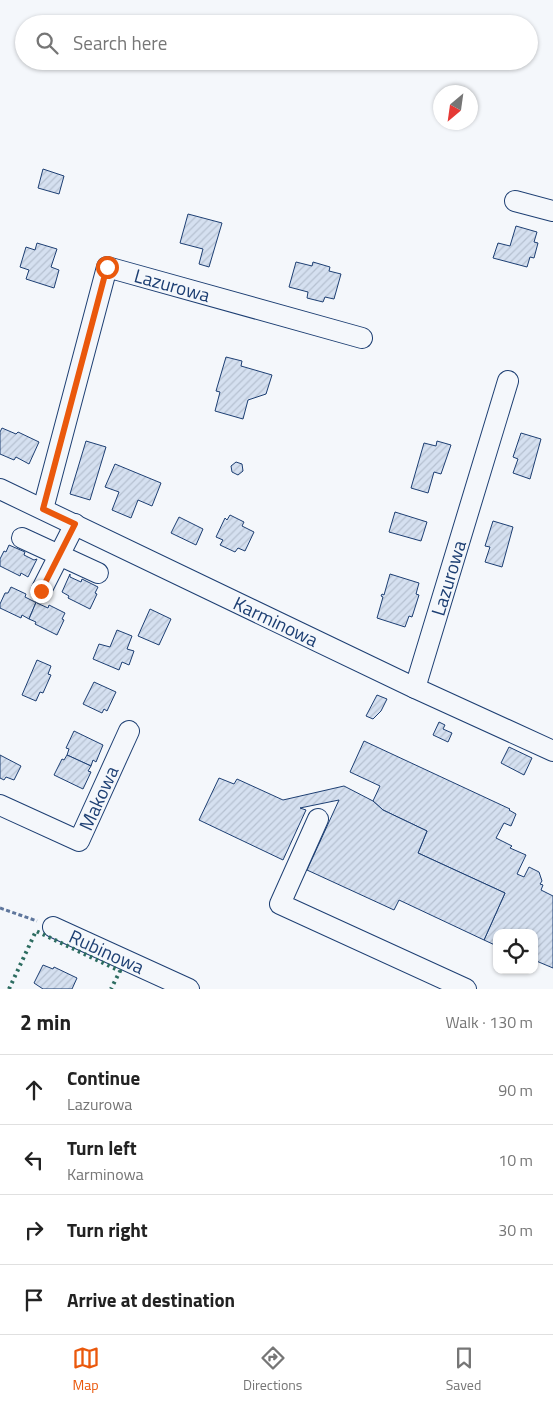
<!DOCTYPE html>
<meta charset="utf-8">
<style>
body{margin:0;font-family:"Titillium Web",sans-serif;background:#f2f2f2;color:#222}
.controls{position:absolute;right:15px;bottom:15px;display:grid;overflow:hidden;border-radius:10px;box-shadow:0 1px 4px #0004}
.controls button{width:45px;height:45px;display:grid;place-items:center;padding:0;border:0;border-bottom:1px solid #e0e0e0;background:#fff;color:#222;font:25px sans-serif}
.compass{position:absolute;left:433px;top:85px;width:45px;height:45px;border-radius:50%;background:#fff;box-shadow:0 1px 4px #0004;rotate:209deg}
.stop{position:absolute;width:15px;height:15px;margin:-11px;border:4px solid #ea580c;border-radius:50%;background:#fff}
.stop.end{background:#ea580c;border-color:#fff;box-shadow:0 1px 5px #0008}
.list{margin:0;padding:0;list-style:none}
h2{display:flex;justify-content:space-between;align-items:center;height:65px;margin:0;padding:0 20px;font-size:21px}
h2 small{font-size:16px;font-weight:400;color:#767676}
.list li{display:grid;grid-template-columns:32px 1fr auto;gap:15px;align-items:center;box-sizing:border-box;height:70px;padding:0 20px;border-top:1px solid #e0e0e0}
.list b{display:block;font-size:19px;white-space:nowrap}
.list p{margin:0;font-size:16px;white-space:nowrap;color:#767676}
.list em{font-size:16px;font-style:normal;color:#767676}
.icon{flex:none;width:28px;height:28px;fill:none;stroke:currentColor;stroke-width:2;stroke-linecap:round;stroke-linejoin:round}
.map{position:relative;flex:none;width:553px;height:989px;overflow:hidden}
.search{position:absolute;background:#fff;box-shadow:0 1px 4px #0004;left:15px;right:15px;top:15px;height:55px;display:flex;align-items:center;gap:12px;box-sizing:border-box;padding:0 18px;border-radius:28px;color:#767676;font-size:19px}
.sheet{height:345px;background:#fff}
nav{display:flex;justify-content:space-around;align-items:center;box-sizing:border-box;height:70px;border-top:1px solid #e0e0e0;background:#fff;font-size:14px;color:#767676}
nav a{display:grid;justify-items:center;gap:2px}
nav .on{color:#ea580c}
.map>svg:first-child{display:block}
.building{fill:url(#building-hatch);stroke:#1d3f73}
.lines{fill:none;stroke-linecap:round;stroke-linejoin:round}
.minor-casing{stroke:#1d3f73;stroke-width:22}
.path{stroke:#5e769c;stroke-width:3;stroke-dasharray:4 2.5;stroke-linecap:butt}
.minor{stroke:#f4f7fb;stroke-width:20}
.hedge{stroke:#2c6c60;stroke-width:4;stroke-dasharray:2.5 4;stroke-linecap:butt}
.route{stroke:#ea580c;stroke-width:6}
.labels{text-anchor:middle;stroke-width:4;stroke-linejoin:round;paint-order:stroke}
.street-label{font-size:19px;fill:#1d3f73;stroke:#f4f7fb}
</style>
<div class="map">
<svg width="553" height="989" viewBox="0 0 553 989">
<defs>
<pattern id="building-hatch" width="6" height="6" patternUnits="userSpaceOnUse" patternTransform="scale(1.25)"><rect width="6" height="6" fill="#d5e0f0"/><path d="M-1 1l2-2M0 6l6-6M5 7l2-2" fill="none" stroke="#b6c1d1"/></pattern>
</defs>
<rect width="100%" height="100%" fill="#f4f7fb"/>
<!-- building -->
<g class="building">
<polygon points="43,169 64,176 59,194 38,188"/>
<polygon points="188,214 222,223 209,267 199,264 203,249 180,243"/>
<polygon points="516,226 537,232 534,242 538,243 534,258 530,257 527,267 493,258 498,243 510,246"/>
<polygon points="37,243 57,249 51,267 59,270 54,288 26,279 29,270 20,267 26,247 35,250"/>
<polygon points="296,262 312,266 313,262 330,267 329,271 341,274 334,299 325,297 323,302 307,298 308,292 289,287"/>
<polygon points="226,357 242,361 241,366 272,375 266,394 248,400 243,419 215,411 220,392 216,391"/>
<polygon points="2,428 16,434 18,432 39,442 29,464 16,457 14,460 0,454 0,432"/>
<polygon points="521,433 541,439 530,479 513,473 518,459 513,457"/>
<polygon points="86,441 106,447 90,500 70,494"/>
<polygon points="437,441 451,445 441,474 434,472 428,493 411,488 424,443 436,446"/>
<polygon points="236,462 242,464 243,471 238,475 232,472 231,466"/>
<polygon points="115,464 161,483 152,506 138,500 131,518 112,510 119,492 105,487"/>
<polygon points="395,512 427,522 421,541 389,532"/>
<polygon points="230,515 244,522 242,526 254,532 245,551 238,548 235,552 220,545 223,540 216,537 225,518 227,520"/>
<polygon points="179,517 203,529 196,545 171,533"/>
<polygon points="493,521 513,527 502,567 485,562 490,547 485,546"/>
<polygon points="9,545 25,552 24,555 34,560 37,559 28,577 21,573 20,576 0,566 0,559 4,551 6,552"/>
<polygon points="70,574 70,577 81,582 82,579 98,587 95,593 97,594 90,609 68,598 69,596 62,592"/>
<polygon points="390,574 419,583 416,594 419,595 412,617 409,616 405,627 377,618 383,597 381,596 382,594 384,595"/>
<polygon points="11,587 26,594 25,597 35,602 37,600 29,619 22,615 21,618 0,608 0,604 5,593 8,593"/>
<polygon points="37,600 37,603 48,608 49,605 65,613 62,619 64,620 57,635 35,624 36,622 29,619"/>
<polygon points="150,609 171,619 159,645 138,636"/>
<polygon points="117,630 132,636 127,649 134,651 129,665 122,662 119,670 93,659 99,644 110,647"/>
<polygon points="37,660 51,666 48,674 51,675 43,693 40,692 36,701 22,695"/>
<polygon points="94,682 116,692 107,711 104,709 102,713 83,704"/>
<polygon points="377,695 387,699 381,711 373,719 366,716"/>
<polygon points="439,722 445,725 443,729 452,733 448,742 433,735"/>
<polygon points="74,731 103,745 96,762 93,760 91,766 67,755 69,749 66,748"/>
<polygon points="364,741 510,809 509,810 516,814 511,826 504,823 496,838 512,846 510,848 526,855 517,874 524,877 529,867 539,872 542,881 540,884 543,885 541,890 553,896 553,968 534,960 534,933 497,933 497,946 484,940 505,893 418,853 427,831 383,810 373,801 380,786 350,772"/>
<polygon points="509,747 532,758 524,775 501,763"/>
<polygon points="0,755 21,766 14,780 6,777 4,780 0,778"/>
<polygon points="67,755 91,766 88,771 91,772 83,789 54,775 62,759 64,760"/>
<polygon points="219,778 234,784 237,779 283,800 344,786 373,801 383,810 427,831 418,853 505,893 484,940 399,900 394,910 307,870 339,800 300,808 306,810 283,860 199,820"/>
<polygon points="43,965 53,969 54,967 77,978 72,989 43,989 34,983"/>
</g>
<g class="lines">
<!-- minor casing -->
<g class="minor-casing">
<g id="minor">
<polyline points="515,201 553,211"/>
<path id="s1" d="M0 489 415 688 553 751"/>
<path id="s2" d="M43 509 107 267 362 338"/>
<polyline points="22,538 98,573"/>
<polyline points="41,591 75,524"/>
<path id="s3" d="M415 688 508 381"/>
<path id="s4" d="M0 805 79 841 129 731"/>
<polyline points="318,819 280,904 466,989"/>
<path id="s5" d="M53 927 189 989"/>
</g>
</g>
<!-- path -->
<polyline class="path" points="0,908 37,921"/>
<!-- minor -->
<use href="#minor" class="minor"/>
<!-- hedge -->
<polyline class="hedge" points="9,989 36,931 120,971 111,989"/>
</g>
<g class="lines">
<!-- route -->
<polyline class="route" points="41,591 75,524 43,509 107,267"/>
</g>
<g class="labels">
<!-- street labels -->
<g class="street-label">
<text dy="7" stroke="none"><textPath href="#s2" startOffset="318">Lazurowa</textPath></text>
<text dy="7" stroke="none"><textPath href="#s3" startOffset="115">Lazurowa</textPath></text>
<text dy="7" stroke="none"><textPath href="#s1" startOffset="306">Karminowa</textPath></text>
<text dy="7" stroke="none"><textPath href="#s4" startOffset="134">Makowa</textPath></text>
<text dy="7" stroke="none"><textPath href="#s5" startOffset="59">Rubinowa</textPath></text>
</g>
</g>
</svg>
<div class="controls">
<button><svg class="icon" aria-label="locate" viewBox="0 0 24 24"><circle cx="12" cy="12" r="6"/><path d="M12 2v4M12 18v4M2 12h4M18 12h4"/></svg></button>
</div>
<svg class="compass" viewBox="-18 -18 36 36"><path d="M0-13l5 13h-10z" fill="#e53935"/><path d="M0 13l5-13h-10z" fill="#767676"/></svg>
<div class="stop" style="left:107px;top:267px"></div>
<div class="stop end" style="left:41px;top:591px"></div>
<div class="search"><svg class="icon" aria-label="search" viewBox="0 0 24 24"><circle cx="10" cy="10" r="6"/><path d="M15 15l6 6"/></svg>Search here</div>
</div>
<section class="sheet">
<h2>2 min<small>Walk · 130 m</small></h2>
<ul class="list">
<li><svg class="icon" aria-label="ahead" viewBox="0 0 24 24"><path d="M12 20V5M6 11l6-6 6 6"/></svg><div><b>Continue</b><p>Lazurowa</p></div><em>90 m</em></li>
<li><svg class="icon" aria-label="left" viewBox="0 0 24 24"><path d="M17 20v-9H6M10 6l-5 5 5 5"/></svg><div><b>Turn left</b><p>Karminowa</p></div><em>10 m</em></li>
<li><svg class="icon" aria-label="right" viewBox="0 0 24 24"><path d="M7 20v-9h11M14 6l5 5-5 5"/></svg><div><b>Turn right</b></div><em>30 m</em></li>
<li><svg class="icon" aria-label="arrive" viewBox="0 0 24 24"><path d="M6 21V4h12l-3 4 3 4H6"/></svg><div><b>Arrive at destination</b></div></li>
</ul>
</section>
<nav>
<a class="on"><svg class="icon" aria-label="map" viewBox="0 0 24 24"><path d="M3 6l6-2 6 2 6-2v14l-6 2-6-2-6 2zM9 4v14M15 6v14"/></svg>Map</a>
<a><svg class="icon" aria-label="directions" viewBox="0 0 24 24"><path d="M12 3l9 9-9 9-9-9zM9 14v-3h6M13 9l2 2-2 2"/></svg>Directions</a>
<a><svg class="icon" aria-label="saved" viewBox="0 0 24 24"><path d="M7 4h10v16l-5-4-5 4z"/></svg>Saved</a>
</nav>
